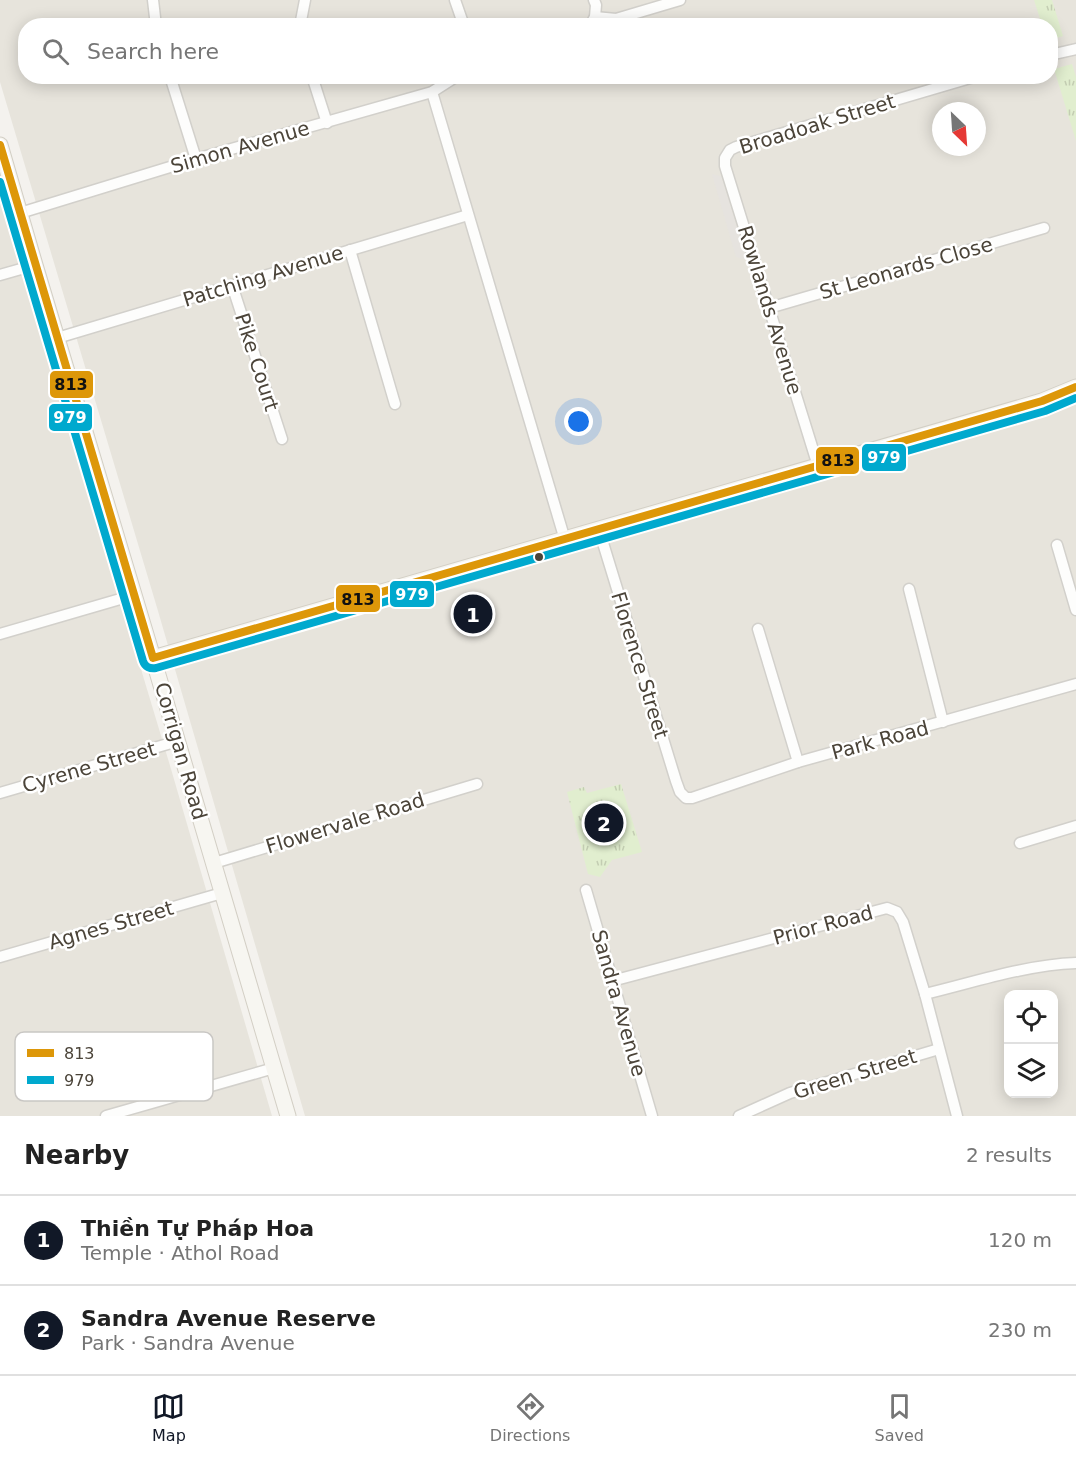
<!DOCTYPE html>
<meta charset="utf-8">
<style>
body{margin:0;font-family:"DejaVu Sans",sans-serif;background:#f6f6f6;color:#222}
.controls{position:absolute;right:18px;bottom:18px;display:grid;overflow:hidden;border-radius:12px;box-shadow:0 3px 15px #0003}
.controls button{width:54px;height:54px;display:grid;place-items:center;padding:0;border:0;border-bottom:2px solid #e0e0e0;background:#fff;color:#222;font:30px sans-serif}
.compass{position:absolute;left:932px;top:102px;width:54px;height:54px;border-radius:50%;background:#fff;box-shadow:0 3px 15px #0003;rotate:155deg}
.you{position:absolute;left:579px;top:422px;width:21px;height:21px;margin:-15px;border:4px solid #fff;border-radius:50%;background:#1a73e8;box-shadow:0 0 0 9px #1a73e833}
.badge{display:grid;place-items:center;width:39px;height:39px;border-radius:50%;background:#111827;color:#fff;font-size:20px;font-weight:700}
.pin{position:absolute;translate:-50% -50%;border:3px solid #fff;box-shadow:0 2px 6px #0006}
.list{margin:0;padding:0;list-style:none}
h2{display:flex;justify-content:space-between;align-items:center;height:78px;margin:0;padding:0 24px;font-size:26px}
h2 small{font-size:20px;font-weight:400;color:#767676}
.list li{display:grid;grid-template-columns:39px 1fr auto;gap:18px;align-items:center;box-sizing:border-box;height:90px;padding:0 24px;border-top:2px solid #e0e0e0}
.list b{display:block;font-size:22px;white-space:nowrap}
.list p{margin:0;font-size:20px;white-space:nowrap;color:#767676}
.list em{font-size:20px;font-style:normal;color:#767676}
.icon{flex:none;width:33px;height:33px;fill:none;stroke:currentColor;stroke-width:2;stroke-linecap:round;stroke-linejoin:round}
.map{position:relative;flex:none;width:1076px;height:1116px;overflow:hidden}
.search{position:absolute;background:#fff;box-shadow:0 3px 15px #0003;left:18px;right:18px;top:18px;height:66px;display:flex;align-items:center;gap:15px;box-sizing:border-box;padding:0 21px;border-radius:24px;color:#767676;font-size:22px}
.sheet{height:258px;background:#fff}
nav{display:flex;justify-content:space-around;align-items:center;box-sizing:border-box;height:84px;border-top:2px solid #e0e0e0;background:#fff;font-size:16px;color:#767676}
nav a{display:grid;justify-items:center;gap:3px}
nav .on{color:#111827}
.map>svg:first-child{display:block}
.residential{fill:#e7e4dc;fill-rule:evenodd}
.grass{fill:url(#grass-tufts)}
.parking{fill:#e6e3df}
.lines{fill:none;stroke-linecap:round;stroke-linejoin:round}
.minor-casing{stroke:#d2d0cb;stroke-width:13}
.secondary-casing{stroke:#d3cfc5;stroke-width:17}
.minor{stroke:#fdfdfc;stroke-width:10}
.secondary{stroke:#f7f6f1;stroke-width:15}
.bus-1-casing{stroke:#fff;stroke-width:12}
.bus-2-casing{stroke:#fff;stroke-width:12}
.bus-1{stroke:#dd9709;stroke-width:8}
.bus-2{stroke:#00a9ce;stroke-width:8}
.bus-dot{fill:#4b4439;stroke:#fff;stroke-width:2}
.labels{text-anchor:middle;stroke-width:5;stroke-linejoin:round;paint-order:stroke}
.street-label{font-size:20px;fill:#4b4439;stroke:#fff}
.key{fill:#fff;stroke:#c9c7c4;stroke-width:1.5}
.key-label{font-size:16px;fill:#4b4439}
.line-badge{stroke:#fff;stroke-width:2}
.badge-label{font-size:16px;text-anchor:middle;font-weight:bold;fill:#fff}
.pale-badge-label{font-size:16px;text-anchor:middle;font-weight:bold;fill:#111}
</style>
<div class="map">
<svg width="1076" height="1116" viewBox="0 0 1076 1116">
<defs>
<pattern id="grass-tufts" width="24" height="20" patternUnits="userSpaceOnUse" patternTransform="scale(1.5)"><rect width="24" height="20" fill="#e1eecf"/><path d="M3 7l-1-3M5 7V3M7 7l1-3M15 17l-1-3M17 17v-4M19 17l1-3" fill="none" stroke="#c3cdb2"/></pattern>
</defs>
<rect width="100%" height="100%" fill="#f4f2ee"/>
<!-- residential -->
<g class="residential">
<path d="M0 0H1076V1116H305L158 611 0 82ZM26 26H1050V76H26ZM941 111H977V147H941ZM1008 994H1054V1094H1008Z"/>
<polygon points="0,200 171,769 272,1116 0,1116"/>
</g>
<!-- grass -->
<g class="grass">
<polygon points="1034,0 1052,0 1063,36 1051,40 1050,26 1042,25"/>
<polygon points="1072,64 1076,77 1076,141 1054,69"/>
<polygon points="621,784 642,852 612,860 600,877 588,874 567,792 584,787 587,793"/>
</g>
<!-- parking -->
<polygon class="parking" points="712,174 721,176 747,260 736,257"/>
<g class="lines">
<!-- minor casing -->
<g class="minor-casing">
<g id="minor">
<polyline points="153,0 156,26"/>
<polyline points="455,0 464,26"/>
<polyline points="594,0 596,5 595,17"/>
<polyline points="300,26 305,0"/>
<polyline points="588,26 592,22 595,17 616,19 680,0"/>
<polyline points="1050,55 1076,49"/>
<polyline points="170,76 196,159"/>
<polyline points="312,76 327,123"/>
<polyline points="432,92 565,540"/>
<polyline points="20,213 196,159 432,92 457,76"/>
<polyline points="350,250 395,404"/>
<polyline points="0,275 35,265"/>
<polyline points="232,285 282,439"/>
<polyline points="769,308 1044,228"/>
<polyline points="57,338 468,215"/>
<polyline points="818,466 725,166 725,158 730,150 736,147 977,76"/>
<polyline points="599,530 676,781 680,792 686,798 692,798 798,762 1076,684"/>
<polyline points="1057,545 1076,610"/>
<polyline points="909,589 943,722"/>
<polyline points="758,629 798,762"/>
<polyline points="0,634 134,595"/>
<polyline points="0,793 178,741"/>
<polyline points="1020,843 1076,826"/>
<polyline points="214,863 477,784"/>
<polyline points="586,890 652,1116"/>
<polyline points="0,957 222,893"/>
<polyline points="612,981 887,908 897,912 903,922 925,994 957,1116"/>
<path d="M925 994C975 982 1025 965 1076 963"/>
<polyline points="106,1116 274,1068"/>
<polyline points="739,1116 790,1093 939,1049"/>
</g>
</g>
<!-- secondary casing -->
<g class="secondary-casing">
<g id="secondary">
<polyline points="0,145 35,265 153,658 288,1116"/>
<polyline points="153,658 1042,401 1076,387"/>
</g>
</g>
<!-- minor -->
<use href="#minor" class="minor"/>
<!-- secondary -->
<use href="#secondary" class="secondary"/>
<!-- bus-1 casing -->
<g class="bus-1-casing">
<polyline id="bus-1" points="0,145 153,658 1042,401 1076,387"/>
</g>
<!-- bus-2 casing -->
<g class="bus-2-casing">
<path id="bus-2" d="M0 182 143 661C145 667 150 669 156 668L1045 411 1076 398"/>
</g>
<!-- bus-1 -->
<use href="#bus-1" class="bus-1"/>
<!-- bus-2 -->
<use href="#bus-2" class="bus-2"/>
</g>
<!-- markers -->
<circle class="bus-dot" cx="539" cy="557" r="5"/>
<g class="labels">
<!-- street labels -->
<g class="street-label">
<text transform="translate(817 124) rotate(-17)" y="7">Broadoak Street</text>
<text transform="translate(240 147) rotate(-16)" y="7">Simon Avenue</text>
<text transform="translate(906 268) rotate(-16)" y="7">St Leonards Close</text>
<text transform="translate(263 276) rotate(-17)" y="7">Patching Avenue</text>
<text transform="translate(770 310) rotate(73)" y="7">Rowlands Avenue</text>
<text transform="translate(257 362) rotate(72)" y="7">Pike Court</text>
<text transform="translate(640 665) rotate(73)" y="7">Florence Street</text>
<text transform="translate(880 740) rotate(-15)" y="7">Park Road</text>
<text transform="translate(181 751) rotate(74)" y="7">Corrigan Road</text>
<text transform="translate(89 767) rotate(-16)" y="7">Cyrene Street</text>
<text transform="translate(345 823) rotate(-17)" y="7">Flowervale Road</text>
<text transform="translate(111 925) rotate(-16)" y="7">Agnes Street</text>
<text transform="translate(823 925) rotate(-15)" y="7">Prior Road</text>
<text transform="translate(619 1003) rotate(74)" y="7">Sandra Avenue</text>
<text transform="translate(855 1074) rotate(-17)" y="7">Green Street</text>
</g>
</g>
<!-- legend -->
<rect x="15" y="1032" width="198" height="69" rx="9" class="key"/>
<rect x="27" y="1049" width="27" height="8" fill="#dd9709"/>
<rect x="27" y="1076" width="27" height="8" fill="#00a9ce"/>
<g class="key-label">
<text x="64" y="1059">813</text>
<text x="64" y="1086">979</text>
</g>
<g class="line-badge">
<rect x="49" y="370" width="45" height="29" rx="6" fill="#dd9709"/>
<rect x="48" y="403" width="45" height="29" rx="6" fill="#00a9ce"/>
<rect x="861" y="443" width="46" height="29" rx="6" fill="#00a9ce"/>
<rect x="815" y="446" width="45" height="29" rx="6" fill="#dd9709"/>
<rect x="389" y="580" width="46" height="28" rx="6" fill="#00a9ce"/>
<rect x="335" y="584" width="46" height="29" rx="6" fill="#dd9709"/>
</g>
<g class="badge-label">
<text x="70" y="423">979</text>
<text x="884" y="463">979</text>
<text x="412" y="600">979</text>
</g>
<g class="pale-badge-label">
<text x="71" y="390">813</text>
<text x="838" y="466">813</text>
<text x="358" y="605">813</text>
</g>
</svg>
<div class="controls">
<button><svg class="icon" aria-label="locate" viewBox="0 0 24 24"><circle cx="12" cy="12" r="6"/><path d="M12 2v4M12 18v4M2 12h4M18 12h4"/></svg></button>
<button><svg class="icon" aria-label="layers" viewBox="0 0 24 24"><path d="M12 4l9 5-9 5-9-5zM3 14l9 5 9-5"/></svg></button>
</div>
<svg class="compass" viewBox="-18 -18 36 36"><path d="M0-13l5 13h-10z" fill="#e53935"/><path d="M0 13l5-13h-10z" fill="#767676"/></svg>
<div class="you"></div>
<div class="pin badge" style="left:473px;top:614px">1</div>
<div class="pin badge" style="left:604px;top:823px">2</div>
<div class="search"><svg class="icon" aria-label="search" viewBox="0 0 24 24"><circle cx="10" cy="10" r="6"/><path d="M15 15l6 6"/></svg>Search here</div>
</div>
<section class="sheet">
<h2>Nearby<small>2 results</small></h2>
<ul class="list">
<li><span class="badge">1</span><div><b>Thiền Tự Pháp Hoa</b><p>Temple · Athol Road</p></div><em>120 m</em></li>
<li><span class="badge">2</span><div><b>Sandra Avenue Reserve</b><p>Park · Sandra Avenue</p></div><em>230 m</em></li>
</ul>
</section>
<nav>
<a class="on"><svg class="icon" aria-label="map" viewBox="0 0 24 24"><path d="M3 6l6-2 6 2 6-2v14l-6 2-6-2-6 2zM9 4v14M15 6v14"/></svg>Map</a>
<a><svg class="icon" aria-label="directions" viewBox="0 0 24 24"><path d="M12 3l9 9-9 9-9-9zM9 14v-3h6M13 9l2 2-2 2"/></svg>Directions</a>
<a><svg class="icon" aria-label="saved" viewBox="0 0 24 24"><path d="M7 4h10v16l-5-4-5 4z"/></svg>Saved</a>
</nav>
